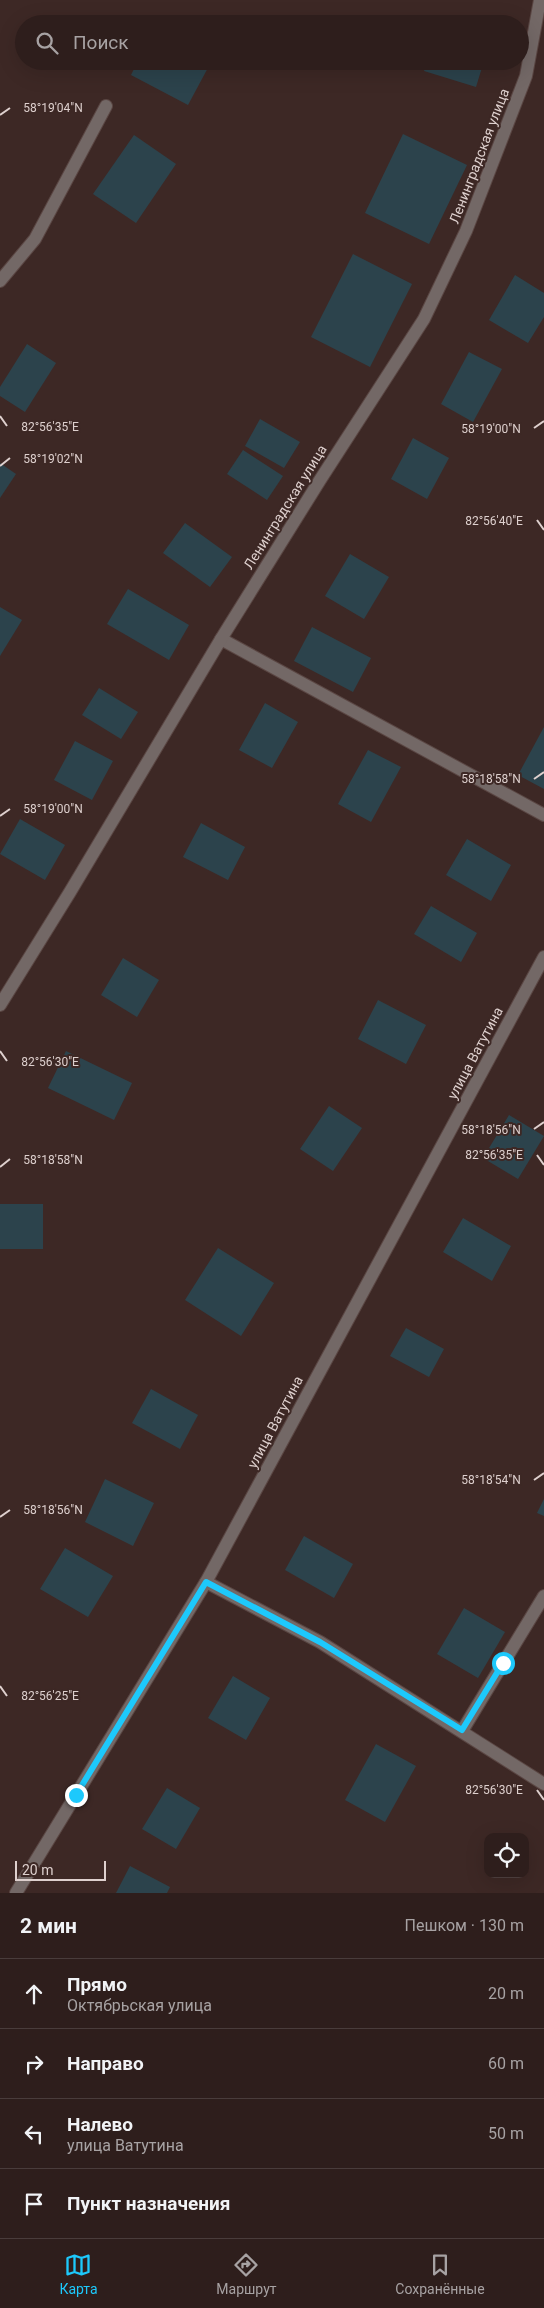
<!DOCTYPE html>
<html lang="ru">
<meta charset="utf-8">
<style>
body{margin:0;font-family:Roboto,sans-serif;background:#362725;color:#f1f3f6}
.controls{position:absolute;right:15px;bottom:15px;display:grid;overflow:hidden;border-radius:10px;box-shadow:0 5px 20px #0002}
.controls button{width:45px;height:45px;display:grid;place-items:center;padding:0;border:0;border-bottom:1px solid #493c3b;background:#2e1e1c;color:#f1f3f6;font:25px sans-serif}
.scale{position:absolute;left:15px;bottom:12px;width:91px;box-sizing:border-box;padding-left:5px;border:2px solid #ded0ce;border-top:0;font-size:14px;line-height:18px;white-space:nowrap;color:#ded0ce;-webkit-text-stroke:4px #3d2825;paint-order:stroke}
.stop{position:absolute;width:15px;height:15px;margin:-11px;border:4px solid #1dc9fc;border-radius:50%;background:#fff}
.stop.end{background:#1dc9fc;border-color:#fff;box-shadow:0 1px 5px #0008}
.list{margin:0;padding:0;list-style:none}
h2{display:flex;justify-content:space-between;align-items:center;height:65px;margin:0;padding:0 20px;font-size:21px}
h2 small{font-size:16px;font-weight:400;color:#a7a2a3}
.list li{display:grid;grid-template-columns:32px 1fr auto;gap:15px;align-items:center;box-sizing:border-box;height:70px;padding:0 20px;border-top:1px solid #493c3b}
.list b{display:block;font-size:19px;white-space:nowrap}
.list p{margin:0;font-size:16px;white-space:nowrap;color:#a7a2a3}
.list em{font-size:16px;font-style:normal;color:#a7a2a3}
.icon{flex:none;width:28px;height:28px;fill:none;stroke:currentColor;stroke-width:2;stroke-linecap:round;stroke-linejoin:round}
.map{position:relative;flex:none;width:544px;height:1893px;overflow:hidden}
.search{position:absolute;background:#2e1e1c;box-shadow:0 5px 20px #0002;left:15px;right:15px;top:15px;height:55px;display:flex;align-items:center;gap:12px;box-sizing:border-box;padding:0 18px;border-radius:28px;color:#a7a2a3;font-size:19px}
.sheet{height:345px;background:#2e1e1c}
nav{display:flex;justify-content:space-around;align-items:center;box-sizing:border-box;height:70px;border-top:1px solid #493c3b;background:#2e1e1c;font-size:14px;color:#a7a2a3}
nav a{display:grid;justify-items:center;gap:2px}
nav .on{color:#1dc9fc}
.map>svg:first-child{display:block}
.building{fill:#2c434c}
.lines{fill:none;stroke-linecap:round;stroke-linejoin:round}
.minor-casing{stroke:#5a4643;stroke-width:14}
.minor{stroke:#736866;stroke-width:12}
.route{stroke:#1dc9fc;stroke-width:6}
.ticks{fill:none;stroke:#ded0ce;stroke-width:2}
.labels{text-anchor:middle;stroke-width:4;stroke-linejoin:round;paint-order:stroke}
.street-label{font-size:14px;fill:#ded0ce;stroke:#3d2825}
.ticks-label{font-size:12px;text-anchor:middle;fill:#ded0ce;stroke:#3d2825;stroke-width:4;stroke-linejoin:round;paint-order:stroke}
</style>
<div class="map">
<svg width="544" height="1893" viewBox="0 0 544 1893">
<rect width="100%" height="100%" fill="#3d2825"/>
<!-- building -->
<g class="building">
<polygon points="138,61 205,61 210,64 188,105 131,75"/>
<polygon points="427,61 484,61 476,87 424,71"/>
<polygon points="403,134 467,165 429,244 365,213"/>
<polygon points="134,135 176,164 136,223 93,194"/>
<polygon points="353,254 412,284 370,367 311,337"/>
<polygon points="515,275 544,293 544,317 528,343 489,320"/>
<polygon points="27,344 56,363 25,412 0,396 0,387"/>
<polygon points="469,352 502,369 473,422 441,404"/>
<polygon points="260,419 300,442 284,468 245,446"/>
<polygon points="413,438 449,458 427,499 391,479"/>
<polygon points="243,450 283,476 267,500 227,474"/>
<polygon points="0,463 16,474 0,498"/>
<polygon points="185,523 232,557 210,587 163,553"/>
<polygon points="350,554 389,577 364,619 325,596"/>
<polygon points="128,589 189,625 169,660 107,624"/>
<polygon points="0,607 22,620 0,656"/>
<polygon points="312,627 371,658 353,692 294,661"/>
<polygon points="99,688 138,712 121,739 82,715"/>
<polygon points="265,703 298,722 272,768 239,750"/>
<polygon points="544,727 544,789 518,775"/>
<polygon points="75,741 113,761 92,800 54,780"/>
<polygon points="368,750 401,767 371,822 338,804"/>
<polygon points="20,819 65,845 45,880 0,854"/>
<polygon points="201,823 245,847 228,880 183,857"/>
<polygon points="467,839 511,865 491,901 446,875"/>
<polygon points="431,906 477,933 461,962 414,934"/>
<polygon points="123,958 159,980 137,1017 101,995"/>
<polygon points="378,1000 426,1025 406,1064 358,1039"/>
<polygon points="66,1051 132,1083 114,1120 48,1088"/>
<polygon points="329,1106 362,1128 333,1171 300,1149"/>
<polygon points="509,1115 544,1136 518,1179 483,1158"/>
<rect x="0" y="1204" width="43" height="45"/>
<polygon points="463,1218 511,1246 492,1281 443,1252"/>
<polygon points="218,1248 274,1283 241,1336 185,1300"/>
<polygon points="406,1328 444,1349 429,1377 390,1356"/>
<polygon points="151,1389 198,1415 180,1449 132,1423"/>
<polygon points="105,1479 154,1503 133,1546 85,1522"/>
<polygon points="544,1499 544,1516 537,1513"/>
<polygon points="304,1536 353,1564 334,1598 285,1570"/>
<polygon points="65,1548 113,1576 88,1617 40,1589"/>
<polygon points="464,1608 505,1632 478,1678 437,1654"/>
<polygon points="233,1676 270,1698 246,1740 208,1718"/>
<polygon points="376,1744 416,1766 385,1822 345,1800"/>
<polygon points="167,1788 200,1808 176,1849 142,1829"/>
<polygon points="130,1866 170,1887 167,1893 116,1893"/>
</g>
<g class="lines">
<!-- minor casing -->
<g class="minor-casing">
<g id="minor">
<polyline points="0,281 35,239 106,106"/>
<polyline points="221,639 544,815"/>
<polyline points="0,1005 70,892 221,639 320,480 424,319 466,231 526,76 540,0"/>
<polyline points="206,1582 320,1642 544,1784"/>
<polyline points="462,1731 544,1596"/>
<polyline points="16,1893 206,1582 544,957"/>
</g>
</g>
<!-- minor -->
<use href="#minor" class="minor"/>
</g>
<g class="lines">
<!-- route -->
<polyline class="route" points="76,1795 206,1582 320,1642 462,1730 503,1663"/>
</g>
<!-- ticks -->
<path class="ticks" d="M0 115 10 108M0 416 7 426M534 428 544 421M0 466 10 458M537 520 544 530M534 779 544 772M0 816 10 809M0 1051 7 1061M534 1129 544 1122M537 1155 544 1165M0 1167 10 1159M534 1480 544 1473M0 1517 10 1510M0 1686 7 1696M537 1790 544 1800"/>
<g class="labels">
<!-- street labels -->
<g class="street-label">
<text transform="translate(479 156) rotate(-69)" y="5">Ленинградская улица</text>
<text transform="translate(285 507) rotate(-58)" y="5">Ленинградская улица</text>
<text transform="translate(475 1053) rotate(-62)" y="5">улица Ватутина</text>
<text transform="translate(275 1422) rotate(-62)" y="5">улица Ватутина</text>
</g>
</g>
<g class="ticks-label">
<text x="53" y="112">58°19'04"N</text>
<text x="50" y="431">82°56'35"E</text>
<text x="491" y="433">58°19'00"N</text>
<text x="53" y="463">58°19'02"N</text>
<text x="494" y="525">82°56'40"E</text>
<text x="491" y="783">58°18'58"N</text>
<text x="53" y="813">58°19'00"N</text>
<text x="50" y="1066">82°56'30"E</text>
<text x="491" y="1134">58°18'56"N</text>
<text x="494" y="1159">82°56'35"E</text>
<text x="53" y="1164">58°18'58"N</text>
<text x="491" y="1484">58°18'54"N</text>
<text x="53" y="1514">58°18'56"N</text>
<text x="50" y="1700">82°56'25"E</text>
<text x="494" y="1794">82°56'30"E</text>
</g>
</svg>
<div class="controls">
<button><svg class="icon" aria-label="locate" viewBox="0 0 24 24"><circle cx="12" cy="12" r="6"/><path d="M12 2v4M12 18v4M2 12h4M18 12h4"/></svg></button>
</div>
<div class="scale">20 m</div>
<div class="stop" style="left:503px;top:1663px"></div>
<div class="stop end" style="left:76px;top:1795px"></div>
<div class="search"><svg class="icon" aria-label="search" viewBox="0 0 24 24"><circle cx="10" cy="10" r="6"/><path d="M15 15l6 6"/></svg>Поиск</div>
</div>
<section class="sheet">
<h2>2 мин<small>Пешком · 130 m</small></h2>
<ul class="list">
<li><svg class="icon" aria-label="ahead" viewBox="0 0 24 24"><path d="M12 20V5M6 11l6-6 6 6"/></svg><div><b>Прямо</b><p>Октябрьская улица</p></div><em>20 m</em></li>
<li><svg class="icon" aria-label="right" viewBox="0 0 24 24"><path d="M7 20v-9h11M14 6l5 5-5 5"/></svg><div><b>Направо</b></div><em>60 m</em></li>
<li><svg class="icon" aria-label="left" viewBox="0 0 24 24"><path d="M17 20v-9H6M10 6l-5 5 5 5"/></svg><div><b>Налево</b><p>улица Ватутина</p></div><em>50 m</em></li>
<li><svg class="icon" aria-label="arrive" viewBox="0 0 24 24"><path d="M6 21V4h12l-3 4 3 4H6"/></svg><div><b>Пункт назначения</b></div></li>
</ul>
</section>
<nav>
<a class="on"><svg class="icon" aria-label="map" viewBox="0 0 24 24"><path d="M3 6l6-2 6 2 6-2v14l-6 2-6-2-6 2zM9 4v14M15 6v14"/></svg>Карта</a>
<a><svg class="icon" aria-label="directions" viewBox="0 0 24 24"><path d="M12 3l9 9-9 9-9-9zM9 14v-3h6M13 9l2 2-2 2"/></svg>Маршрут</a>
<a><svg class="icon" aria-label="saved" viewBox="0 0 24 24"><path d="M7 4h10v16l-5-4-5 4z"/></svg>Сохранённые</a>
</nav>
